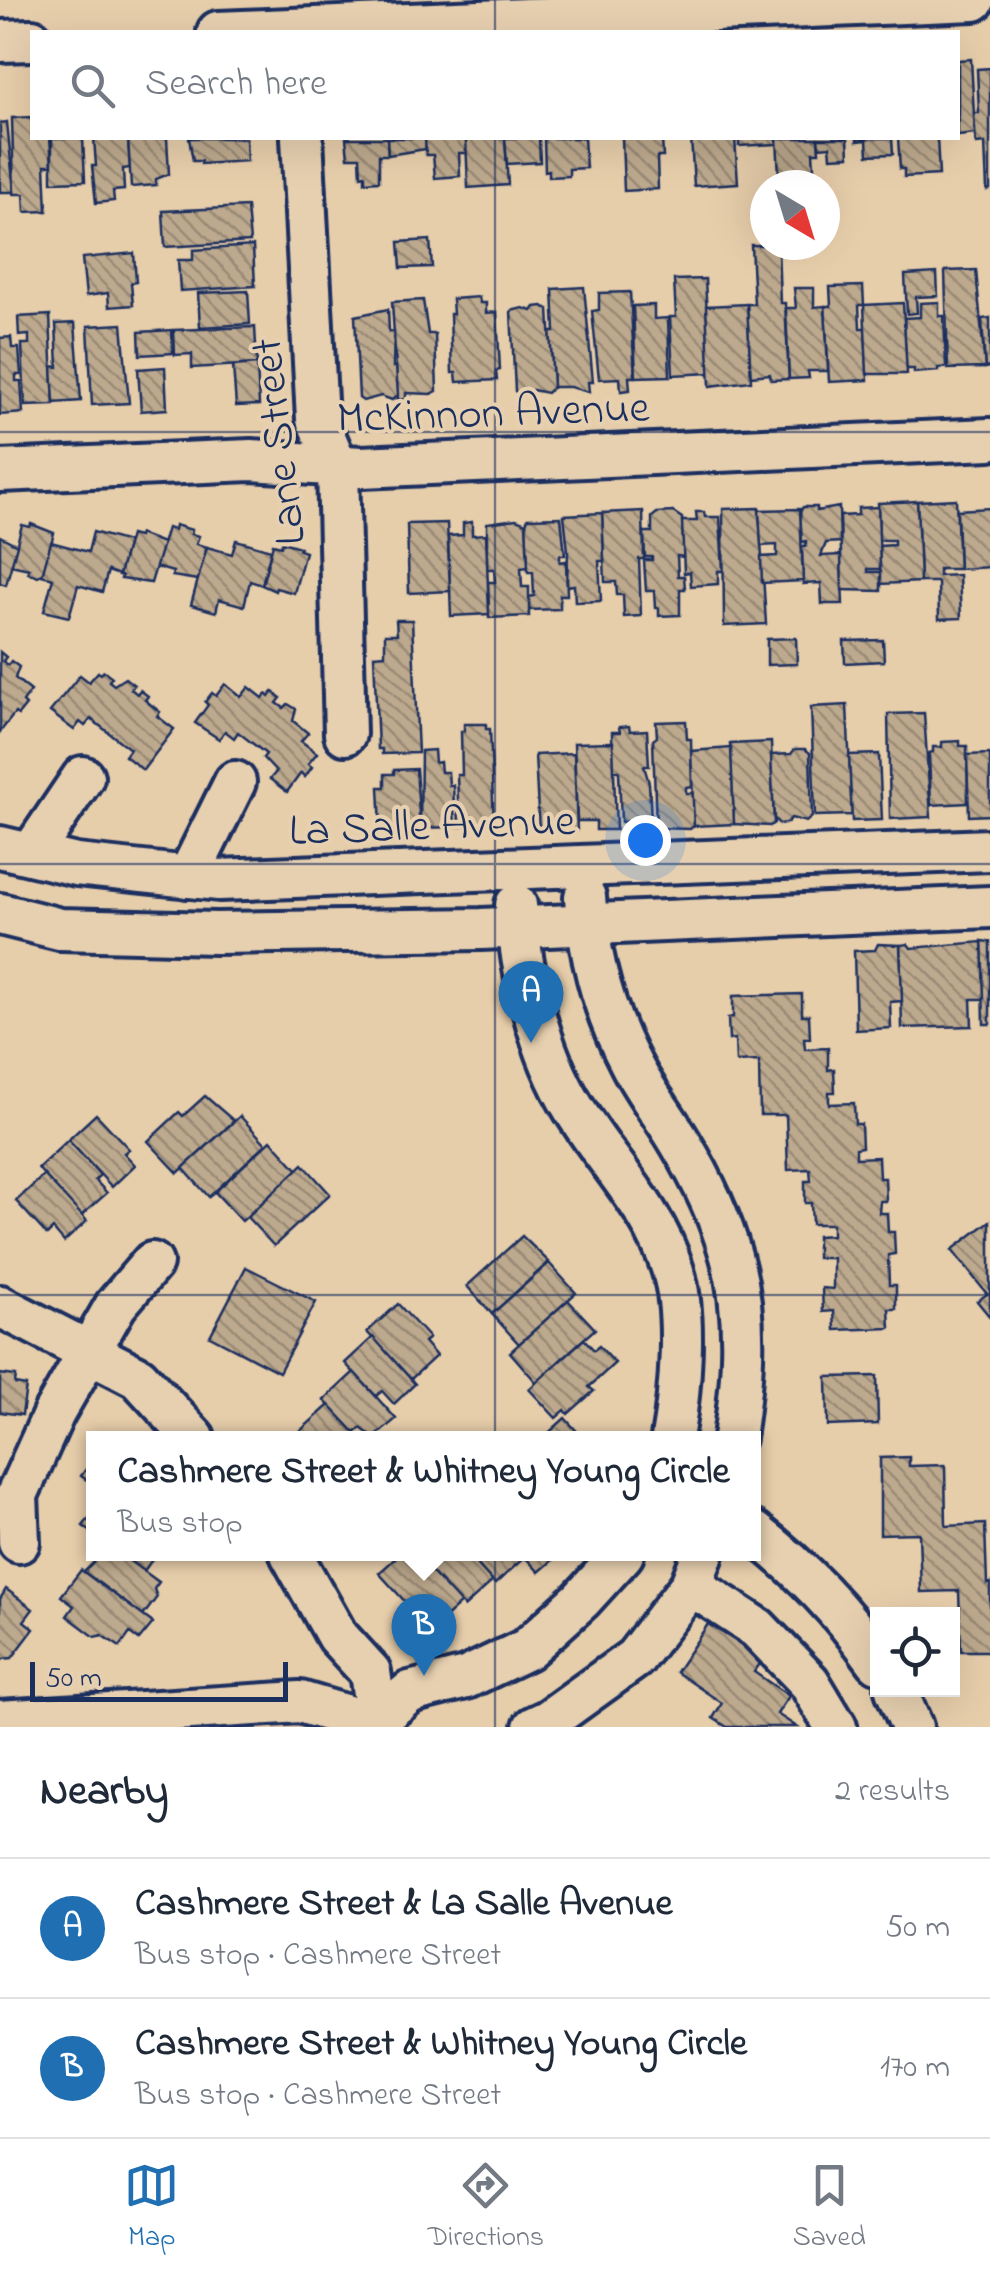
<!DOCTYPE html>
<meta charset="utf-8">
<style>
body{margin:0;font-family:"Indie Flower",sans-serif;background:#f6f6f7;color:#1f2937}
.controls{position:absolute;right:30px;bottom:30px;display:grid;overflow:hidden;border-radius:0px;box-shadow:0 10px 40px #0002}
.controls button{width:90px;height:90px;display:grid;place-items:center;padding:0;border:0;border-bottom:2px solid #e0e1e3;background:#fff;color:#1f2937;font:50px sans-serif}
.compass{position:absolute;left:750px;top:170px;width:90px;height:90px;border-radius:50%;background:#fff;box-shadow:0 10px 40px #0002;rotate:142deg}
.scale{position:absolute;left:30px;bottom:25px;width:258px;box-sizing:border-box;padding-left:10px;border:5px solid #1b2f5e;border-top:0;font-size:28px;line-height:35px;white-space:nowrap;color:#1b2f5e;-webkit-text-stroke:8px #e7d0b0;paint-order:stroke}
.you{position:absolute;left:645px;top:840px;width:35px;height:35px;margin:-25px;border:8px solid #fff;border-radius:50%;background:#1a73e8;box-shadow:0 0 0 15px #1a73e833}
.badge{display:grid;place-items:center;width:65px;height:65px;border-radius:50%;background:#1f6fb2;color:#fff;font-size:32px;font-weight:700}
.pin{position:absolute;translate:-50% -82px;filter:drop-shadow(0 2px 5px #0008)}
.pin::after{content:'';position:absolute;top:52px;width:35px;height:30px;background:inherit;clip-path:polygon(0 0,100% 0,50% 100%)}
.popup{position:absolute;left:86px;top:1431px;width:675px;height:130px;box-sizing:border-box;display:grid;place-content:center;border-radius:0px;background:#fff;filter:drop-shadow(0 2px 8px #0005);font-size:32px;white-space:nowrap;color:#747a83}
.popup b{font-size:38px;color:#1f2937}
.popup::after{content:'';position:absolute;left:50%;top:100%;margin-left:-20px;border:20px solid transparent;border-top-color:#fff}
.list{margin:0;padding:0;list-style:none}
h2{display:flex;justify-content:space-between;align-items:center;height:130px;margin:0;padding:0 40px;font-size:42px}
h2 small{font-size:32px;font-weight:400;color:#747a83}
.list li{display:grid;grid-template-columns:65px 1fr auto;gap:30px;align-items:center;box-sizing:border-box;height:140px;padding:0 40px;border-top:2px solid #e0e1e3}
.list b{display:block;font-size:38px;white-space:nowrap}
.list p{margin:0;font-size:32px;white-space:nowrap;color:#747a83}
.list em{font-size:32px;font-style:normal;color:#747a83}
.icon{flex:none;width:55px;height:55px;fill:none;stroke:currentColor;stroke-width:2;stroke-linecap:round;stroke-linejoin:round}
.map{position:relative;flex:none;width:990px;height:1727px;overflow:hidden}
.search{position:absolute;background:#fff;box-shadow:0 10px 40px #0002;left:30px;right:30px;top:30px;height:110px;display:flex;align-items:center;gap:25px;box-sizing:border-box;padding:0 35px;border-radius:0px;color:#747a83;font-size:38px}
.sheet{height:410px;background:#fff}
nav{display:flex;justify-content:space-around;align-items:center;box-sizing:border-box;height:140px;border-top:2px solid #e0e1e3;background:#fff;font-size:28px;color:#747a83}
nav a{display:grid;justify-items:center;gap:5px}
nav .on{color:#1f6fb2}
.map>svg:first-child{display:block}
.building{fill:url(#building-back-hatch);stroke:#1b2f5e;stroke-width:2.5}
.lines{fill:none;stroke-linecap:round;stroke-linejoin:round}
.minor-casing{stroke:#1b2f5e;stroke-width:48}
.minor{stroke:#e7d0b0;stroke-width:40}
.grid{fill:none;stroke:#1b2f5e;stroke-width:2.5;stroke-opacity:0.55}
.labels{text-anchor:middle;stroke-width:8;stroke-linejoin:round;paint-order:stroke}
.street-label{font-size:45px;fill:#1b2f5e;stroke:#e7d0b0}
</style>
<div class="map">
<svg width="990" height="1727" viewBox="0 0 990 1727">
<defs>
<pattern id="building-back-hatch" width="6" height="6" patternUnits="userSpaceOnUse" patternTransform="scale(2.5)"><rect width="6" height="6" fill="#bda98d"/><path d="M-1 5l2 2M0 0l6 6M5-1l2 2" fill="none" stroke="#998a76"/></pattern>
</defs>
<rect width="100%" height="100%" fill="#e7ceab"/>
<filter id="ink" filterUnits="userSpaceOnUse"><feTurbulence type="fractalNoise" baseFrequency=".01" numOctaves="2"/><feDisplacementMap in="SourceGraphic" scale="20" xChannelSelector="R" yChannelSelector="G"/><feConvolveMatrix kernelMatrix="1 2 1 2 8 2 1 2 1" color-interpolation-filters="sRGB"/></filter>
<g filter="url(#ink)">
<!-- building -->
<g class="building">
<polygon points="971,59 975,134 958,136 958,60"/>
<polygon points="990,68 990,189 987,190 985,143 976,144 974,113 979,113 977,69"/>
<polygon points="32,117 32,138 50,138 52,165 45,165 47,211 25,212 24,194 14,194 12,118"/>
<polygon points="7,122 14,192 0,192 0,123"/>
<polygon points="52,138 83,138 85,181 52,182"/>
<polygon points="94,138 128,138 130,168 123,169 124,190 113,191 114,201 96,203 92,166 96,166"/>
<polygon points="128,138 167,138 169,174 156,179 156,185 131,187"/>
<polygon points="189,138 246,138 247,161 201,164 201,161 193,161"/>
<polygon points="346,138 387,138 388,155 379,155 379,181 365,182 365,175 361,176 360,157 348,157"/>
<polygon points="387,138 425,138 426,149 388,155"/>
<polygon points="425,138 466,138 466,153 459,153 460,176 435,178 433,155 426,155"/>
<polygon points="466,138 505,138 508,185 468,188"/>
<polygon points="505,138 539,138 540,162 507,164"/>
<polygon points="544,138 584,138 586,168 569,169 569,176 549,177 549,170 545,171"/>
<polygon points="622,138 662,138 663,157 657,157 658,189 624,191"/>
<polygon points="691,138 735,138 738,183 694,186"/>
<polygon points="739,138 777,138 777,144 739,146"/>
<polygon points="777,138 818,138 819,152 813,152 815,185 785,185 784,176 779,176"/>
<polygon points="818,138 848,138 849,156 831,157 830,146 819,147"/>
<polygon points="857,138 892,138 893,154 868,155 867,140 857,141"/>
<polygon points="898,138 937,138 939,175 904,177 904,169 900,169"/>
<polygon points="247,207 250,242 165,247 163,211"/>
<polygon points="430,240 432,267 401,268 399,242"/>
<polygon points="751,245 778,245 780,303 785,303 789,379 771,380 770,374 750,376 747,304 754,304"/>
<polygon points="253,246 255,286 180,291 178,260 193,260 193,250"/>
<polygon points="134,253 136,282 131,283 133,305 109,307 108,293 86,296 82,258"/>
<polygon points="976,270 985,368 948,369 945,271"/>
<polygon points="937,273 938,296 916,297 917,313 907,314 905,275"/>
<polygon points="705,279 710,373 673,375 670,317 676,317 674,280"/>
<polygon points="863,286 864,305 859,305 860,328 865,328 868,380 829,382 825,306 831,306 830,287"/>
<polygon points="584,287 593,382 588,382 589,392 570,387 553,387 550,332 555,332 553,289"/>
<polygon points="794,288 814,288 814,307 825,306 828,371 808,371 809,378 789,379 786,308 796,308"/>
<polygon points="248,291 250,324 200,327 198,293"/>
<polygon points="630,292 635,377 629,377 630,390 621,391 620,378 599,379 592,311 599,310 599,293"/>
<polygon points="479,297 480,303 486,303 486,313 497,312 500,370 496,371 497,380 457,382 456,373 452,373 450,314 453,314 452,299"/>
<polygon points="423,300 428,334 435,334 437,391 431,394 406,393 406,399 398,400 392,302"/>
<polygon points="939,302 939,316 944,316 946,367 938,368 938,371 914,373 914,369 906,369 904,318 920,317 920,303"/>
<polygon points="903,303 907,374 867,374 864,305"/>
<polygon points="747,304 751,381 710,386 706,306"/>
<polygon points="654,305 654,319 668,318 670,376 636,377 633,306"/>
<polygon points="542,306 549,309 553,387 547,393 532,390 529,394 519,394 515,391 511,311 523,308 532,311 535,307"/>
<polygon points="388,309 389,332 394,332 393,367 396,366 398,395 392,400 381,396 363,401 359,398 355,316"/>
<polygon points="50,315 54,405 25,406 22,344 29,344 29,335 19,336 18,317"/>
<polygon points="990,318 990,367 985,368 982,319"/>
<polygon points="75,323 81,401 54,403 52,366 58,367 56,324"/>
<polygon points="122,324 129,403 92,405 88,326"/>
<polygon points="255,327 257,364 192,368 192,354 175,355 174,330"/>
<polygon points="172,330 173,353 140,355 139,332"/>
<polygon points="11,337 12,348 19,348 21,375 16,375 16,381 21,381 23,413 0,415 0,338"/>
<polygon points="257,364 259,405 236,406 233,366"/>
<polygon points="165,367 167,409 141,411 138,369"/>
<polygon points="956,499 959,569 939,569 939,576 959,575 961,618 939,619 938,582 920,582 917,501"/>
<polygon points="917,501 920,582 881,584 879,546 894,545 894,540 879,540 878,503"/>
<polygon points="803,507 817,507 817,511 839,507 840,542 826,543 821,556 841,555 843,604 822,604 821,583 803,584 802,546 806,546 806,541 802,542 800,512"/>
<polygon points="878,507 880,569 868,569 868,572 881,572 881,591 842,590 840,516 858,515 858,508"/>
<polygon points="759,508 766,624 724,626 723,509"/>
<polygon points="990,508 990,567 959,569 957,510"/>
<polygon points="800,509 803,581 762,583 761,557 777,556 777,545 761,546 759,510"/>
<polygon points="643,511 644,559 639,559 641,616 624,617 623,595 617,595 616,582 605,582 602,513"/>
<polygon points="673,512 682,518 684,557 677,556 678,576 684,576 685,589 680,589 680,615 659,616 659,608 655,608 654,591 646,591 644,560 652,560 652,557 645,557 644,532 652,532 652,517 657,513"/>
<polygon points="696,512 704,512 705,517 720,517 723,571 718,571 718,584 691,586 690,572 684,573 682,521 697,521"/>
<polygon points="602,513 604,561 599,561 601,601 575,602 574,585 567,586 568,551 564,515"/>
<polygon points="561,517 565,555 560,555 560,562 566,561 567,595 560,595 560,609 529,610 529,597 534,596 533,572 528,572 526,523 528,518"/>
<polygon points="516,519 526,523 528,567 521,568 522,587 529,587 529,616 489,618 488,582 495,582 494,569 487,569 487,523"/>
<polygon points="472,522 472,535 486,534 489,614 451,616 448,536 463,535 463,523"/>
<polygon points="447,523 450,591 409,593 407,524"/>
<polygon points="31,524 54,533 43,573 38,576 28,573 29,569 11,565 22,525 30,527"/>
<polygon points="175,525 192,530 191,534 199,536 196,544 207,547 198,580 172,576 173,572 155,567 167,528 174,530"/>
<polygon points="93,532 128,542 119,575 108,571 102,592 78,585 69,617 44,611 53,578 42,575 51,542 88,552"/>
<polygon points="139,534 163,543 151,583 121,579 122,576 119,575 130,535 138,537"/>
<polygon points="0,536 17,545 6,585 0,583"/>
<polygon points="236,540 271,550 262,585 250,581 244,606 219,599 216,612 191,605 207,547 232,554"/>
<polygon points="282,542 300,547 299,550 305,552 294,593 276,588 275,591 262,585 273,544 281,546"/>
<polygon points="396,620 412,620 418,753 382,754 382,749 378,749 374,655 385,654 385,634 397,634"/>
<polygon points="796,638 797,664 767,665 767,639"/>
<polygon points="883,640 884,661 845,663 844,641"/>
<polygon points="0,652 6,657 3,661 8,665 11,661 19,667 15,678 31,691 23,702 26,705 18,715 15,713 0,732"/>
<polygon points="104,671 112,677 109,681 114,685 125,678 134,685 131,689 137,694 140,690 148,696 145,700 160,712 157,716 174,729 143,770 125,756 130,749 91,719 85,726 80,722 74,730 50,712 80,675 89,682 98,672 101,674"/>
<polygon points="225,684 241,697 249,687 263,698 266,694 269,697 273,692 281,698 277,703 284,708 288,704 296,709 293,721 308,733 301,741 317,753 308,764 312,767 305,777 301,773 287,792 270,779 276,772 263,758 266,754 238,732 234,738 225,731 219,739 195,723 208,705 205,702 212,693 216,696"/>
<polygon points="847,705 852,815 815,816 811,707"/>
<polygon points="924,713 931,817 890,819 888,714"/>
<polygon points="686,721 687,739 691,739 692,786 686,787 686,793 693,793 694,826 690,829 656,828 653,740 657,737 656,722"/>
<polygon points="464,724 486,724 486,729 490,729 494,825 459,827 457,775 462,775 461,731 464,731"/>
<polygon points="629,726 630,731 647,730 649,766 644,766 649,783 651,820 621,822 619,771 613,771 612,732 620,732 619,727"/>
<polygon points="960,741 960,746 967,746 968,803 931,805 929,753 933,752 933,747 942,747 942,742"/>
<polygon points="613,742 616,830 596,830 596,821 577,821 574,743"/>
<polygon points="771,742 774,823 770,826 734,824 730,744"/>
<polygon points="731,748 734,824 694,826 691,751"/>
<polygon points="795,749 805,749 810,753 812,817 806,822 791,818 787,823 779,824 774,818 771,755 791,754"/>
<polygon points="434,750 435,763 440,762 441,772 448,772 449,785 453,785 455,827 420,828 421,751"/>
<polygon points="574,753 577,831 539,831 535,755"/>
<polygon points="879,754 882,820 852,821 849,755"/>
<polygon points="990,754 990,815 969,816 967,755"/>
<polygon points="416,769 420,828 406,832 399,828 381,828 379,787 385,787 385,774 394,774 394,770"/>
<polygon points="982,941 990,942 990,1024 984,1024"/>
<polygon points="982,942 984,999 971,999 972,1026 902,1028 900,945 908,944 911,948"/>
<polygon points="878,944 900,945 902,1001 890,1002 891,1028 856,1030 854,951 875,950"/>
<polygon points="802,994 802,1015 809,1015 810,1038 804,1038 805,1049 828,1048 828,1070 834,1069 835,1092 829,1092 829,1104 854,1103 855,1124 861,1124 862,1147 856,1148 856,1158 878,1157 879,1178 885,1178 886,1201 880,1201 879,1213 887,1213 888,1232 894,1232 895,1254 888,1255 889,1285 896,1285 896,1309 889,1309 890,1328 835,1330 834,1311 823,1312 822,1288 833,1289 833,1258 817,1258 817,1236 832,1235 832,1224 812,1224 811,1203 805,1203 805,1181 811,1181 810,1169 788,1170 786,1115 760,1115 759,1061 736,1062 735,1039 729,1040 728,1018 733,1017 733,996"/>
<polygon points="205,1096 234,1121 178,1173 148,1141 179,1112 183,1116"/>
<polygon points="96,1114 129,1149 124,1153 135,1165 112,1187 68,1140"/>
<polygon points="240,1116 266,1144 209,1197 183,1168"/>
<polygon points="68,1140 100,1175 95,1180 107,1193 81,1216 38,1168"/>
<polygon points="271,1140 298,1170 242,1221 215,1192"/>
<polygon points="303,1164 330,1194 274,1246 247,1217"/>
<polygon points="44,1175 87,1221 64,1242 53,1229 47,1235 16,1201"/>
<polygon points="990,1221 990,1317 977,1301 987,1294 952,1250"/>
<polygon points="522,1236 549,1262 492,1314 467,1286"/>
<polygon points="549,1263 576,1293 519,1344 492,1314"/>
<polygon points="246,1267 316,1302 279,1372 210,1336"/>
<polygon points="568,1300 595,1329 536,1382 510,1352"/>
<polygon points="398,1304 429,1338 424,1342 436,1356 411,1379 367,1332"/>
<polygon points="373,1337 415,1384 394,1404 382,1391 376,1396 345,1363"/>
<polygon points="584,1339 594,1350 599,1346 615,1363 589,1387 594,1391 568,1414 565,1410 556,1418 529,1389"/>
<polygon points="354,1372 396,1419 374,1438 361,1428 355,1433 324,1400"/>
<polygon points="0,1374 16,1376 15,1384 26,1386 22,1415 0,1412"/>
<polygon points="877,1376 878,1424 828,1426 827,1377"/>
<polygon points="329,1405 355,1433 360,1438 306,1438 300,1431"/>
<polygon points="565,1418 583,1438 543,1438"/>
<polygon points="909,1457 909,1466 945,1465 946,1526 985,1524 987,1584 990,1583 990,1651 961,1651 959,1591 921,1592 919,1533 880,1534 880,1458"/>
<polygon points="94,1458 94,1485 81,1476"/>
<polygon points="94,1512 94,1534 83,1526"/>
<polygon points="102,1554 120,1554 159,1582 154,1589 157,1597 143,1616 84,1572"/>
<polygon points="120,1554 156,1554 144,1571"/>
<polygon points="400,1554 415,1554 461,1603 431,1630 379,1573"/>
<polygon points="415,1554 468,1554 493,1581 464,1607"/>
<polygon points="468,1554 522,1554 525,1557 495,1584"/>
<polygon points="522,1554 560,1554 539,1572"/>
<polygon points="81,1570 153,1623 139,1640 130,1633 120,1647 102,1635 95,1637 67,1616 74,1606 61,1596"/>
<polygon points="6,1589 33,1609 24,1621 34,1629 12,1658 3,1659 0,1663 0,1599"/>
<polygon points="708,1624 754,1652 752,1655 762,1661 754,1672 789,1696 777,1714 797,1727 727,1727 713,1718 722,1703 676,1672"/>
</g>
<g class="lines">
<!-- minor casing -->
<g class="minor-casing">
<g id="minor">
<polyline points="218,32 974,0"/>
<polyline points="0,41 32,40"/>
<polyline points="302,138 317,419 338,468 345,734"/>
<polyline points="0,471 251,460 361,467 990,439"/>
<polyline points="0,847 76,865 219,880 990,850"/>
<polyline points="31,854 83,777"/>
<polyline points="188,877 235,782"/>
<path d="M585 897C589 957 604 1013 632 1066 646 1093 666 1118 681 1144 702 1179 720 1217 731 1256 748 1317 743 1377 734 1438"/>
<path d="M516 905C521 972 538 1051 574 1109 607 1163 655 1210 673 1271 687 1315 680 1394 672 1438"/>
<polyline points="0,914 60,929 216,933 481,929 990,907"/>
<polyline points="0,1306 138,1377 194,1438"/>
<path d="M754 1532C804 1571 841 1610 878 1662"/>
<polyline points="19,1542 17,1495 54,1413 116,1305 152,1263"/>
<polyline points="291,1554 337,1636 370,1672 375,1708"/>
<polyline points="691,1585 757,1628 809,1682 836,1727"/>
<polyline points="896,1690 912,1727"/>
<polyline points="385,1713 410,1692 466,1678 527,1649 581,1600 623,1554"/>
<polyline points="0,1721 300,1702 347,1716"/>
<polyline points="534,1727 549,1720 635,1658 691,1585 703,1554"/>
</g>
</g>
<!-- minor -->
<use href="#minor" class="minor"/>
</g>
</g>
<!-- grid -->
<path class="grid" d="M495 0V32M495 138V1727M0 432H990M0 864H990M0 1295H990"/>
<g class="labels">
<!-- street labels -->
<g class="street-label">
<text transform="translate(493 410) rotate(-2)" y="16">McKinnon Avenue</text>
<text transform="translate(276 442) rotate(-97)" y="16">Lane Street</text>
<text transform="translate(432 823) rotate(-2)" y="16">La Salle Avenue</text>
</g>
</g>
</svg>
<div class="controls">
<button><svg class="icon" aria-label="locate" viewBox="0 0 24 24"><circle cx="12" cy="12" r="6"/><path d="M12 2v4M12 18v4M2 12h4M18 12h4"/></svg></button>
</div>
<svg class="compass" viewBox="-18 -18 36 36"><path d="M0-13l5 13h-10z" fill="#e53935"/><path d="M0 13l5-13h-10z" fill="#747a83"/></svg>
<div class="scale">50 m</div>
<div class="you"></div>
<div class="pin badge" style="left:531px;top:1043px">A</div>
<div class="pin badge" style="left:424px;top:1676px">B</div>
<div class="popup"><b>Cashmere Street &amp; Whitney Young Circle</b>Bus stop</div>
<div class="search"><svg class="icon" aria-label="search" viewBox="0 0 24 24"><circle cx="10" cy="10" r="6"/><path d="M15 15l6 6"/></svg>Search here</div>
</div>
<section class="sheet">
<h2>Nearby<small>2 results</small></h2>
<ul class="list">
<li><span class="badge">A</span><div><b>Cashmere Street &amp; La Salle Avenue</b><p>Bus stop · Cashmere Street</p></div><em>50 m</em></li>
<li><span class="badge">B</span><div><b>Cashmere Street &amp; Whitney Young Circle</b><p>Bus stop · Cashmere Street</p></div><em>170 m</em></li>
</ul>
</section>
<nav>
<a class="on"><svg class="icon" aria-label="map" viewBox="0 0 24 24"><path d="M3 6l6-2 6 2 6-2v14l-6 2-6-2-6 2zM9 4v14M15 6v14"/></svg>Map</a>
<a><svg class="icon" aria-label="directions" viewBox="0 0 24 24"><path d="M12 3l9 9-9 9-9-9zM9 14v-3h6M13 9l2 2-2 2"/></svg>Directions</a>
<a><svg class="icon" aria-label="saved" viewBox="0 0 24 24"><path d="M7 4h10v16l-5-4-5 4z"/></svg>Saved</a>
</nav>
